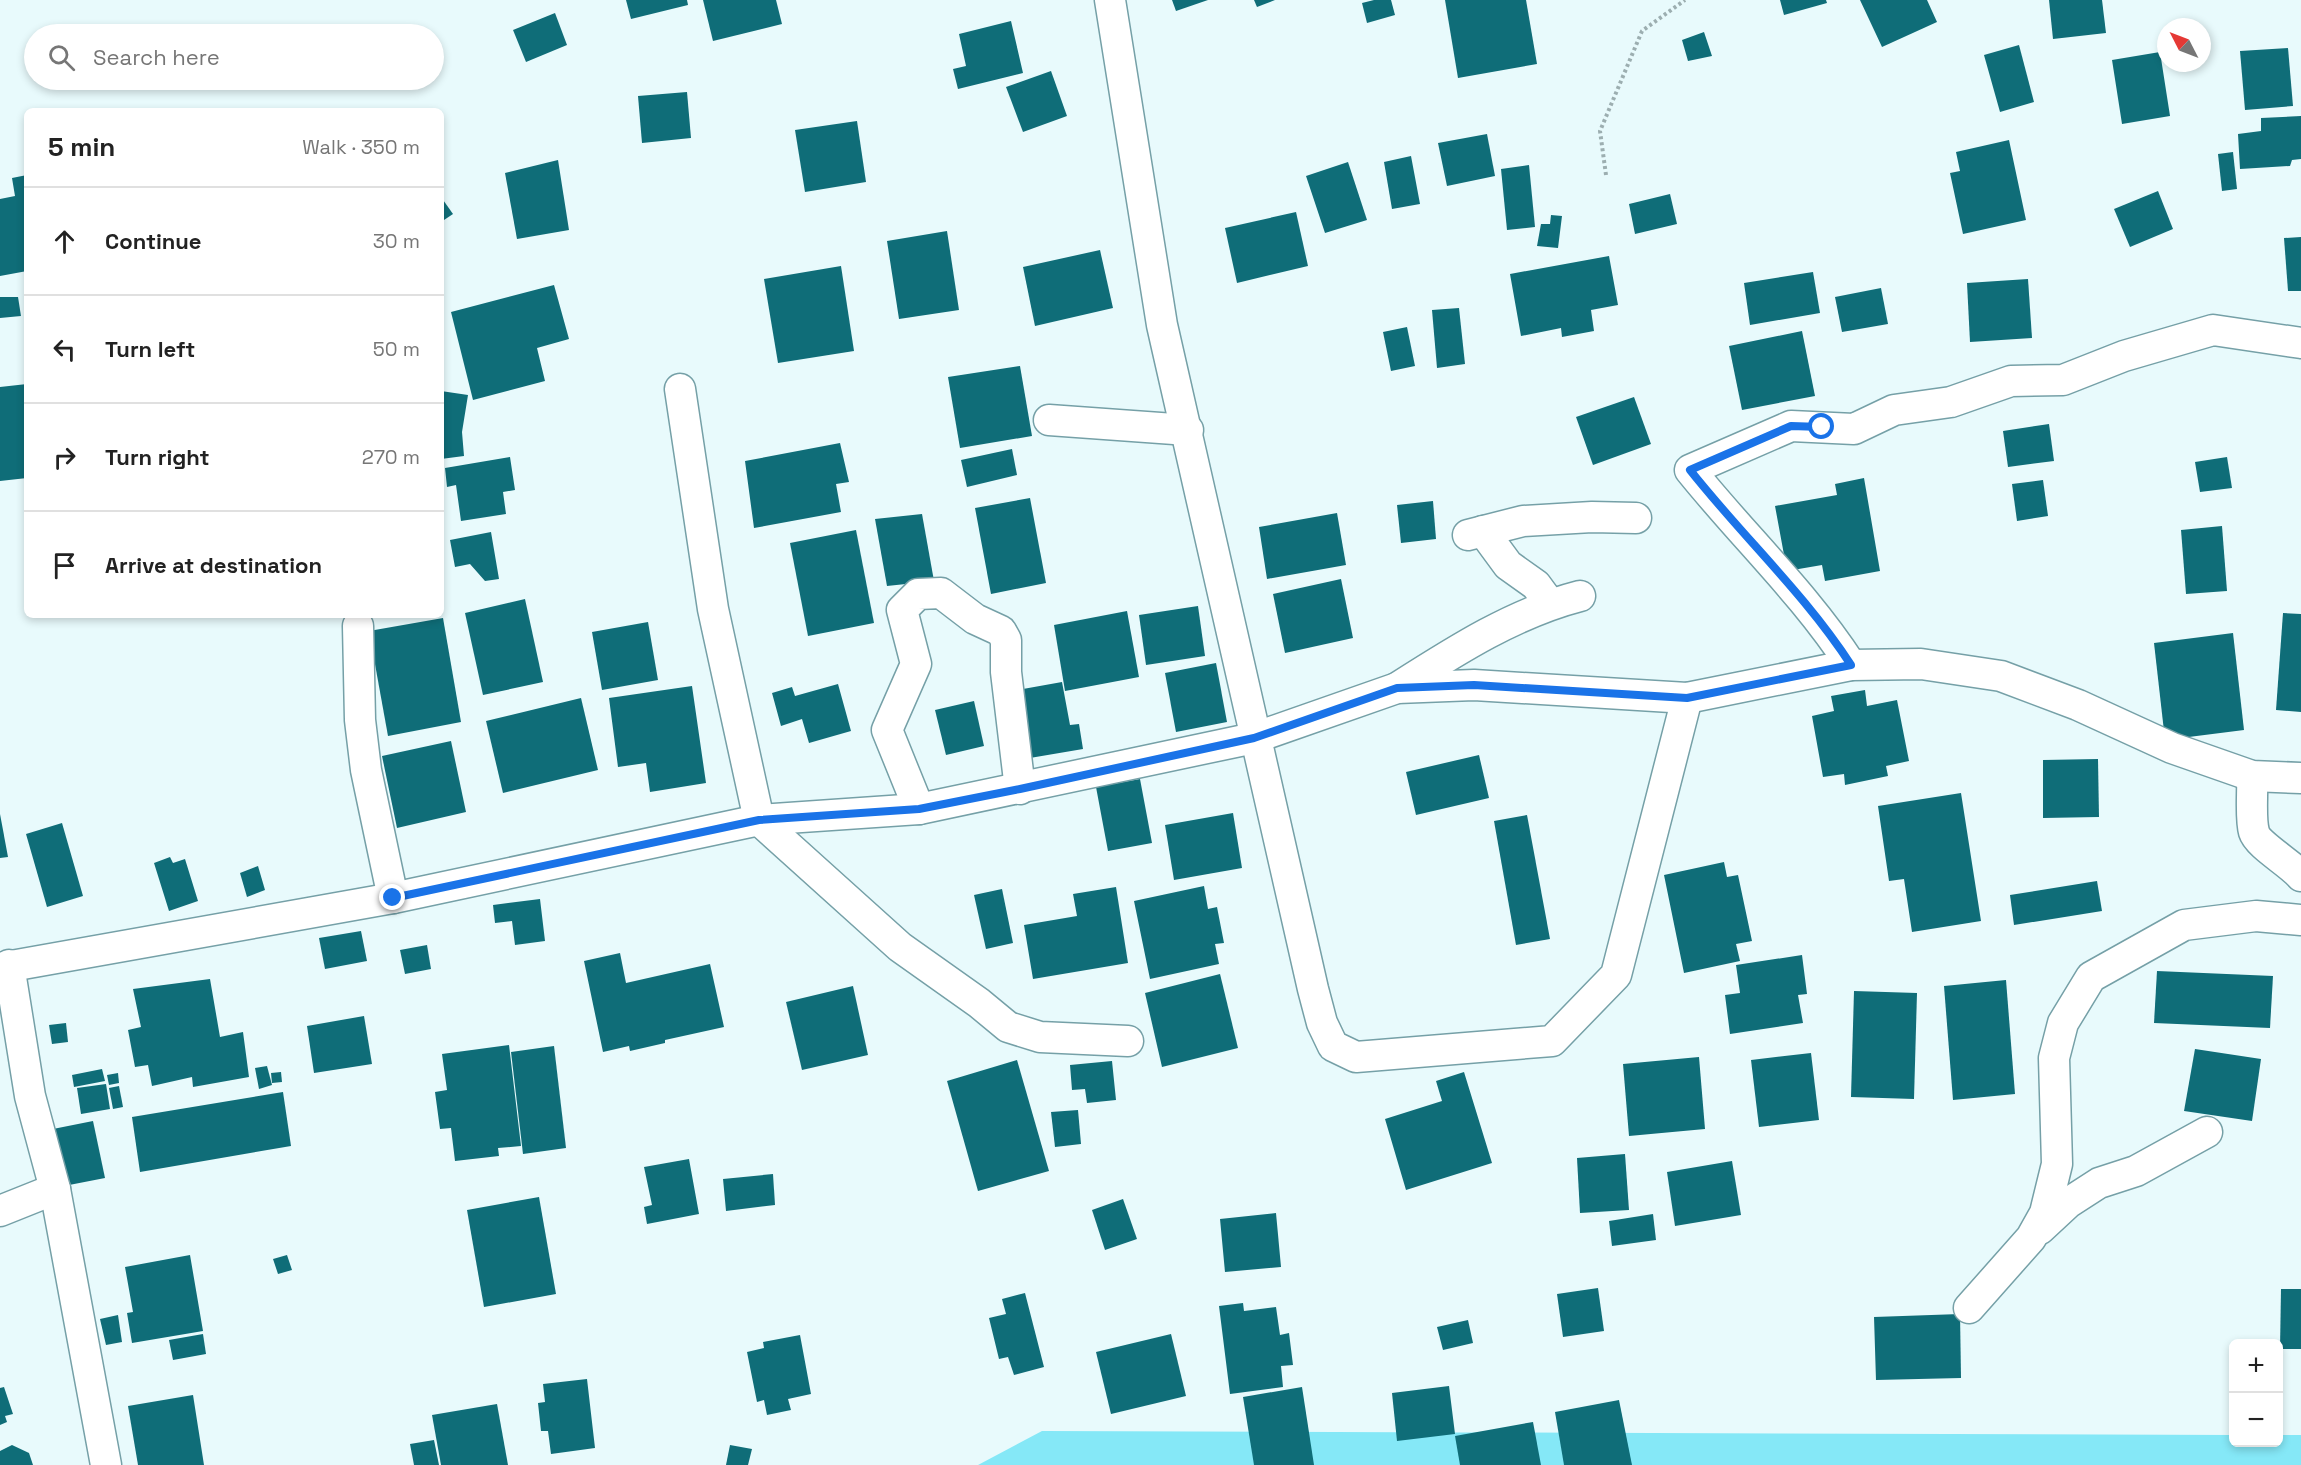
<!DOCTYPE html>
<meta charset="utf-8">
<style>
body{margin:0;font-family:"Space Grotesk",sans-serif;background:#f2f2f2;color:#222}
.controls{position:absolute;right:18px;bottom:18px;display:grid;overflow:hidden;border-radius:9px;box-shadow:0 3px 9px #0003}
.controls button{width:54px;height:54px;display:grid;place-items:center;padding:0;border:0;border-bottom:2px solid #e0e0e0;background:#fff;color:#222;font:30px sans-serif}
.compass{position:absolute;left:2157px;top:18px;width:54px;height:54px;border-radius:50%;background:#fff;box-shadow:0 3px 9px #0003;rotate:312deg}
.stop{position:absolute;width:18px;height:18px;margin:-14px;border:4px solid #1a73e8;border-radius:50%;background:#fff}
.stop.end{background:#1a73e8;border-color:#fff;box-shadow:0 2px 6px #0008}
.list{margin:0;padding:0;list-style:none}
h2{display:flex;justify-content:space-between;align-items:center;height:78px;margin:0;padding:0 24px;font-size:26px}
h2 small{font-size:20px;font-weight:400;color:#767676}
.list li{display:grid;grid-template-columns:39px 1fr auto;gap:18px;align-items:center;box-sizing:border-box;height:108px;padding:0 24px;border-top:2px solid #e0e0e0}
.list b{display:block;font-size:22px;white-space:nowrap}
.list em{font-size:20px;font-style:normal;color:#767676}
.icon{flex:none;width:33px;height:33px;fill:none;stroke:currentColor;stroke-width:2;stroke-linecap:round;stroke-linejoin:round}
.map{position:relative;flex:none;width:2301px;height:1465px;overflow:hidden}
.search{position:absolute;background:#fff;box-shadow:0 3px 9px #0003;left:24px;top:24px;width:420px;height:66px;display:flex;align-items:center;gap:15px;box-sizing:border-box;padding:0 21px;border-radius:33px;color:#767676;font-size:22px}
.panel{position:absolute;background:#fff;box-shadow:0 3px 9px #0003;left:24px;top:108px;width:420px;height:510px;border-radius:9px}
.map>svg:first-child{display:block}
.green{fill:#85e8f7}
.building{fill:#0f6d78}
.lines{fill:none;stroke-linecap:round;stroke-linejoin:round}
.street-casing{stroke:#75a0a7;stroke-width:33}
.path{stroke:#9caeb0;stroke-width:4;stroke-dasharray:3 3;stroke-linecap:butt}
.street{stroke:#fff;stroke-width:30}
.route{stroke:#1a73e8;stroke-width:8}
</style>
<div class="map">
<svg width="2301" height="1465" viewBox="0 0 2301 1465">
<rect width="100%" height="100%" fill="#e8fafc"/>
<!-- green -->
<polygon class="green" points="1042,1431 2233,1435 2234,1442 2278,1442 2279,1435 2301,1435 2301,1465 978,1465"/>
<!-- building -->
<g class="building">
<polygon points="626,0 687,0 688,5 631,19"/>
<polygon points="703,0 776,0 782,24 713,41"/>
<polygon points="1172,0 1208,0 1176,11"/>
<polygon points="1254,0 1275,0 1257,7"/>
<polygon points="1374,0 1391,0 1395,15 1367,23 1362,3"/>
<polygon points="1445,0 1526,0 1537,64 1458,78"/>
<polygon points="1780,0 1826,0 1827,3 1784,15"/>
<polygon points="1860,0 1927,0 1937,22 1882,47"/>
<polygon points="2049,0 2102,0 2106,33 2053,39"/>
<polygon points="555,13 567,45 526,62 513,30"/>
<polygon points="1011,21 1023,73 958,89 953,69 966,66 959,34"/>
<polygon points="1704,32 1712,56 1688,61 1682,40"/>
<polygon points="2019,45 2034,102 2000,112 1984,55"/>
<polygon points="2288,48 2293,106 2245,110 2240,51"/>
<polygon points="2160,52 2170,116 2122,124 2112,60"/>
<polygon points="1051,71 1067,116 1023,132 1006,87"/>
<polygon points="687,92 691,138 642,143 638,96"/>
<polygon points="2301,116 2301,159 2292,160 2290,166 2240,169 2238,134 2261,131 2261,118"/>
<polygon points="857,121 866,182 805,192 795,130"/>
<polygon points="1487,134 1495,176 1447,186 1438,143"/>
<polygon points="2009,140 2026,220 1963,234 1950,173 1960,171 1956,152"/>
<polygon points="2233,152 2237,189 2222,191 2218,154"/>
<polygon points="1411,156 1420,204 1392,209 1384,162"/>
<polygon points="558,160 569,230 517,239 505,173"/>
<polygon points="1348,162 1367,220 1325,233 1306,176"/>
<polygon points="1529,165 1535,227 1507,230 1501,169"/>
<polygon points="27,175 27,271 0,276 0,199 15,196 12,178"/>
<polygon points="2158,191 2173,229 2130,247 2114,209"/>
<polygon points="1670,194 1677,224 1635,234 1629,204"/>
<polygon points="441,197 453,214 441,222"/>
<polygon points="1296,212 1308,266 1237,283 1225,228"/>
<polygon points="1551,215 1562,216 1558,248 1537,246 1541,224 1550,224"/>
<polygon points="947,231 959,310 899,319 887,241"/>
<polygon points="2301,237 2301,291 2288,291 2284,238"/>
<polygon points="1100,250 1113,308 1035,326 1023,267"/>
<polygon points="1609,256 1618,305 1591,310 1594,331 1562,337 1561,328 1521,336 1510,274"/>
<polygon points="841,266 854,351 778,363 764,279"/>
<polygon points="1813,272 1820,313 1750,325 1744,283"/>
<polygon points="2028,279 2032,338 1970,342 1967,283"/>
<polygon points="554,285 569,339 537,348 545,381 473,400 451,312"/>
<polygon points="1881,288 1888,324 1842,332 1835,297"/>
<polygon points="0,297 18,297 21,316 0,318"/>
<polygon points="1459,308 1465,364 1437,368 1432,310"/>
<polygon points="1407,327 1415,366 1391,371 1383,332"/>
<polygon points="1802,331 1815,396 1742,410 1729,346"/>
<polygon points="1020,366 1032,436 960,448 948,377"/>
<polygon points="27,384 27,478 0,481 0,387"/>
<polygon points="441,391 468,395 462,432 464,456 441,459"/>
<polygon points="1634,397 1651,444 1593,465 1576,417"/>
<polygon points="2049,424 2054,461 2008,467 2003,431"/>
<polygon points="840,443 849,482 836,484 841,512 754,528 745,461"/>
<polygon points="1012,449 1017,475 967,487 961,460"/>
<polygon points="510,457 515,490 503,492 506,514 461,521 456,485 447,487 445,468"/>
<polygon points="2227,457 2232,488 2200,492 2195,462"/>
<polygon points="1864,478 1880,571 1825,581 1822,565 1787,571 1775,506 1837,495 1835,484"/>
<polygon points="2043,480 2048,516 2017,521 2012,484"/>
<polygon points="1030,498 1046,583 991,594 975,508"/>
<polygon points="1433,501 1436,539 1401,543 1397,505"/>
<polygon points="1337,513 1346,565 1267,579 1259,527"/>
<polygon points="922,514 934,581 887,586 875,519"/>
<polygon points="2222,526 2227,591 2186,594 2181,530"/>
<polygon points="856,530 874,623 808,636 790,543"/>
<polygon points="491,532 499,579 485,581 470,564 455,567 450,540"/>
<polygon points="1341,579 1353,638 1285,653 1273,594"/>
<polygon points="525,599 543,682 483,695 465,613"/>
<polygon points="1198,606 1205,656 1146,665 1139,615"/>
<polygon points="1127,611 1139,677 1065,691 1054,625"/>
<polygon points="2283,613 2301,614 2301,712 2276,710"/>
<polygon points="443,618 461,722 388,736 369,631"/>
<polygon points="648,622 658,680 602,690 592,632"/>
<polygon points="2233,633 2244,730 2165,740 2154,643"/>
<polygon points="1216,663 1227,722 1176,732 1165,673"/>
<polygon points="1062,682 1070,725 1079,724 1083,749 1024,759 1012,691"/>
<polygon points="838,684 851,731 809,743 802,719 781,726 772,693 792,687 795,696"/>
<polygon points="692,686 706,783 650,792 646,763 618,767 609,698"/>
<polygon points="1865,690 1867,706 1897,700 1909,761 1886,766 1888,776 1845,785 1844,774 1823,777 1812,716 1834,711 1831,696"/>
<polygon points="581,698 598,770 503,793 486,721"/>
<polygon points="974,701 984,746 946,755 935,710"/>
<polygon points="451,741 466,812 397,828 382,756"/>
<polygon points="1479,755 1489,798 1416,815 1406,772"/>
<polygon points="2098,759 2099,817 2043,818 2043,760"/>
<polygon points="1140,779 1152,843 1108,851 1096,787"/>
<polygon points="1961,793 1981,921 1912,932 1904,879 1889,881 1878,806"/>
<polygon points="1233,813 1242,868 1174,880 1165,825"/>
<polygon points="0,814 8,857 0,858"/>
<polygon points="1527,815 1550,939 1516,945 1494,821"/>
<polygon points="62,823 83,896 47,907 26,834"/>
<polygon points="170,857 173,863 185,859 198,901 169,911 154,863"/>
<polygon points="1724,862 1727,877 1738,875 1752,941 1736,944 1740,961 1684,973 1664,875"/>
<polygon points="258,866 265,890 247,897 240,873"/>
<polygon points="2097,881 2102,911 2014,925 2010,895"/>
<polygon points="1204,886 1208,909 1217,907 1224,943 1215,944 1219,964 1150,979 1134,901"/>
<polygon points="1116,887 1128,963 1033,979 1024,925 1077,916 1073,894"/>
<polygon points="1002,889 1013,943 986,949 974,895"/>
<polygon points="540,899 545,941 515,945 512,921 495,923 493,905"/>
<polygon points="361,931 367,961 325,969 319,938"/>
<polygon points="427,945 431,969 405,974 400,950"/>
<polygon points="620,953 626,983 710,964 724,1027 665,1040 665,1043 630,1051 629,1046 603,1052 584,961"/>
<polygon points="1802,955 1807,994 1798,995 1803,1023 1730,1034 1725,995 1740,993 1736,965"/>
<polygon points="2157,971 2273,976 2270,1028 2154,1023"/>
<polygon points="1220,974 1238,1048 1162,1067 1145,993"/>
<polygon points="210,979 220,1037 243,1032 249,1077 193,1087 192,1077 152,1086 148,1065 135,1067 128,1030 141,1027 133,989"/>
<polygon points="2006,980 2015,1094 1953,1100 1944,986"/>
<polygon points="853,986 868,1055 802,1070 786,1002"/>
<polygon points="1854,991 1917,993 1914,1099 1851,1097"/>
<polygon points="364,1016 372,1064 314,1073 307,1026"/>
<polygon points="66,1023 68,1042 52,1044 49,1025"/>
<polygon points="509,1045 521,1146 498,1148 499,1156 455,1161 451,1128 440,1129 435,1092 447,1090 442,1054"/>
<polygon points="554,1046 566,1148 523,1154 511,1052"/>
<polygon points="2195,1049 2261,1059 2252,1121 2184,1111"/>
<polygon points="1811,1053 1819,1120 1759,1127 1751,1060"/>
<polygon points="1699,1057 1705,1129 1629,1136 1623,1064"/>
<polygon points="1017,1060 1049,1171 978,1191 947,1081"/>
<polygon points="1112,1061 1116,1100 1087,1103 1085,1089 1072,1090 1070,1065"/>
<polygon points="267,1066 272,1085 259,1089 255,1068"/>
<polygon points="102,1069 105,1081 74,1087 72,1075"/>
<polygon points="281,1072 282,1082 272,1083 271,1073"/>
<polygon points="1464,1072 1492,1163 1406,1190 1385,1119 1442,1101 1436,1081"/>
<polygon points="118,1073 119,1083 109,1085 107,1075"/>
<polygon points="106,1084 110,1109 81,1114 77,1088"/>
<polygon points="119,1086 123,1107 113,1109 109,1088"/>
<polygon points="283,1092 291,1146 140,1172 132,1117"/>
<polygon points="1078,1110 1081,1144 1055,1147 1051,1112"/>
<polygon points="93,1121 105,1178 64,1186 53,1129"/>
<polygon points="1625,1154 1629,1210 1580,1213 1577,1158"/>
<polygon points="689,1159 699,1214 647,1224 644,1207 652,1205 644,1167"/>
<polygon points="1732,1161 1741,1215 1675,1226 1667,1172"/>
<polygon points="773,1174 775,1205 726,1211 723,1179"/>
<polygon points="539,1197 556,1294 484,1307 467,1210"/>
<polygon points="1123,1199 1137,1239 1105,1250 1092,1210"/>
<polygon points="1276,1213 1281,1267 1225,1272 1220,1219"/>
<polygon points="1653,1214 1656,1240 1612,1246 1609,1221"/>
<polygon points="190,1255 203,1331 132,1343 127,1313 133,1312 125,1267"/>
<polygon points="287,1255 292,1270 278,1274 273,1259"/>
<polygon points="1598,1288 1604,1331 1563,1337 1557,1294"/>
<polygon points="2281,1289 2301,1289 2301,1349 2280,1349"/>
<polygon points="1025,1293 1044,1367 1014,1375 1008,1357 999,1359 989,1318 1006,1314 1002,1299"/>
<polygon points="1243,1303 1244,1311 1276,1307 1280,1335 1289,1333 1293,1365 1281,1366 1283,1387 1230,1394 1219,1306"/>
<polygon points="1960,1314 1961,1378 1876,1380 1874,1317"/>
<polygon points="118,1315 122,1342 106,1345 100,1319"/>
<polygon points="1468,1320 1473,1343 1443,1350 1437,1327"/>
<polygon points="203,1334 206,1354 173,1360 169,1340"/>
<polygon points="1171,1334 1186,1396 1111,1414 1096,1352"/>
<polygon points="800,1335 811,1394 788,1399 791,1410 767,1415 764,1400 757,1402 747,1352 764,1348 763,1342"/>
<polygon points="587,1379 595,1448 551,1454 548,1431 541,1431 538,1403 545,1402 543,1384"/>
<polygon points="1449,1386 1455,1434 1397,1441 1392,1393"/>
<polygon points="4,1387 13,1414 5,1416 7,1422 0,1425 0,1388"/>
<polygon points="1302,1387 1314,1465 1254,1465 1243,1397"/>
<polygon points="193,1395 204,1465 138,1465 128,1406"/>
<polygon points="1619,1400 1632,1465 1564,1465 1555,1412"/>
<polygon points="497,1404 508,1465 441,1465 432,1415"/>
<polygon points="1533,1422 1541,1465 1460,1465 1455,1436"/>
<polygon points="434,1440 439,1465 414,1465 410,1444"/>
<polygon points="12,1445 29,1453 33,1465 0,1465 0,1451"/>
<polygon points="730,1445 752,1449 748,1465 726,1465"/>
</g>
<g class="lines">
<!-- street casing -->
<g class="street-casing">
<g id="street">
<polyline points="1110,0 1162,325 1313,989 1322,1023 1333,1046 1356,1057 1552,1041 1616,975 1687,698"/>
<polyline points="680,389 713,609 759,820 900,947 979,1003 1008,1027 1040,1037 1128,1041"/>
<polyline points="1049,420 1188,430"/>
<polyline points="1483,531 1508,565 1536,585 1550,604"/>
<polyline points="1468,535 1523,521 1592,517 1636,518"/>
<polyline points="358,626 360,720 366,770 393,898"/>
<path d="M1851 665C1805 594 1743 536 1690 470L1791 426 1854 429 1894 410 1951 402 2011 381 2063 380 2124 356 2213 330 2301 343"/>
<path d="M1397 688C1455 651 1514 613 1580 596"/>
<path d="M2252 776C2253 791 2250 818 2254 832 2258 845 2290 863 2301 876"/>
<polyline points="919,809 887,730 916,664 902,610 918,594 941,593 975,619 1001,631 1006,640 1006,672 1020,789"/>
<polyline points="9,965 30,1096 55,1189 106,1465"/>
<polyline points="0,968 393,898 759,820 919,809 1254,738 1397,688 1474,685 1687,698 1851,665 1921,664 2001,676 2078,705 2172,748 2252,776 2301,778"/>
<polyline points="0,1211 55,1189"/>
<polyline points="2040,1229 2068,1203 2099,1183 2136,1171 2207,1132"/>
<polyline points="1969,1308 2031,1238 2045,1213 2057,1164 2054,1058 2063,1023 2091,977 2184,925 2256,916 2301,920"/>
</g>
</g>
<!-- path -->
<polyline class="path" points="1606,175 1600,131 1642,31 1685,0"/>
<!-- street -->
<use href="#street" class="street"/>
</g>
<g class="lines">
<!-- route -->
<path class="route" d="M393 898 759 820 919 809 1020 789 1254 738 1397 688 1474 685 1687 698 1851 665C1805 594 1743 537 1690 470L1791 426 1822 427"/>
</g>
</svg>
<div class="controls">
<button>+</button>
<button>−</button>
</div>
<svg class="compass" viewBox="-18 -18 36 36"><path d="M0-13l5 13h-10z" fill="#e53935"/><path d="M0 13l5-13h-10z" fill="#767676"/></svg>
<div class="stop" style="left:1822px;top:427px"></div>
<div class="stop end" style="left:393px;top:898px"></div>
<div class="search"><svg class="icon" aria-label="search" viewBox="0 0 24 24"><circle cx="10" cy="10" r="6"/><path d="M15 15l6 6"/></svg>Search here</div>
<section class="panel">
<h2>5 min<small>Walk · 350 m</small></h2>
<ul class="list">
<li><svg class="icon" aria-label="ahead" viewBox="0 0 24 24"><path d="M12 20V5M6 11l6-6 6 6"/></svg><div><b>Continue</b></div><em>30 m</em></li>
<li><svg class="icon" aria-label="left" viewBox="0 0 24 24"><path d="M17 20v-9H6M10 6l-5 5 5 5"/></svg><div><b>Turn left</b></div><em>50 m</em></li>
<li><svg class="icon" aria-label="right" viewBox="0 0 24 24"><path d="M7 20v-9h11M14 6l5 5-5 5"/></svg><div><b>Turn right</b></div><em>270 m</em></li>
<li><svg class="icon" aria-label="arrive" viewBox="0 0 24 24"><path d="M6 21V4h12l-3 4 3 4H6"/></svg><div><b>Arrive at destination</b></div></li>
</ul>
</section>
</div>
